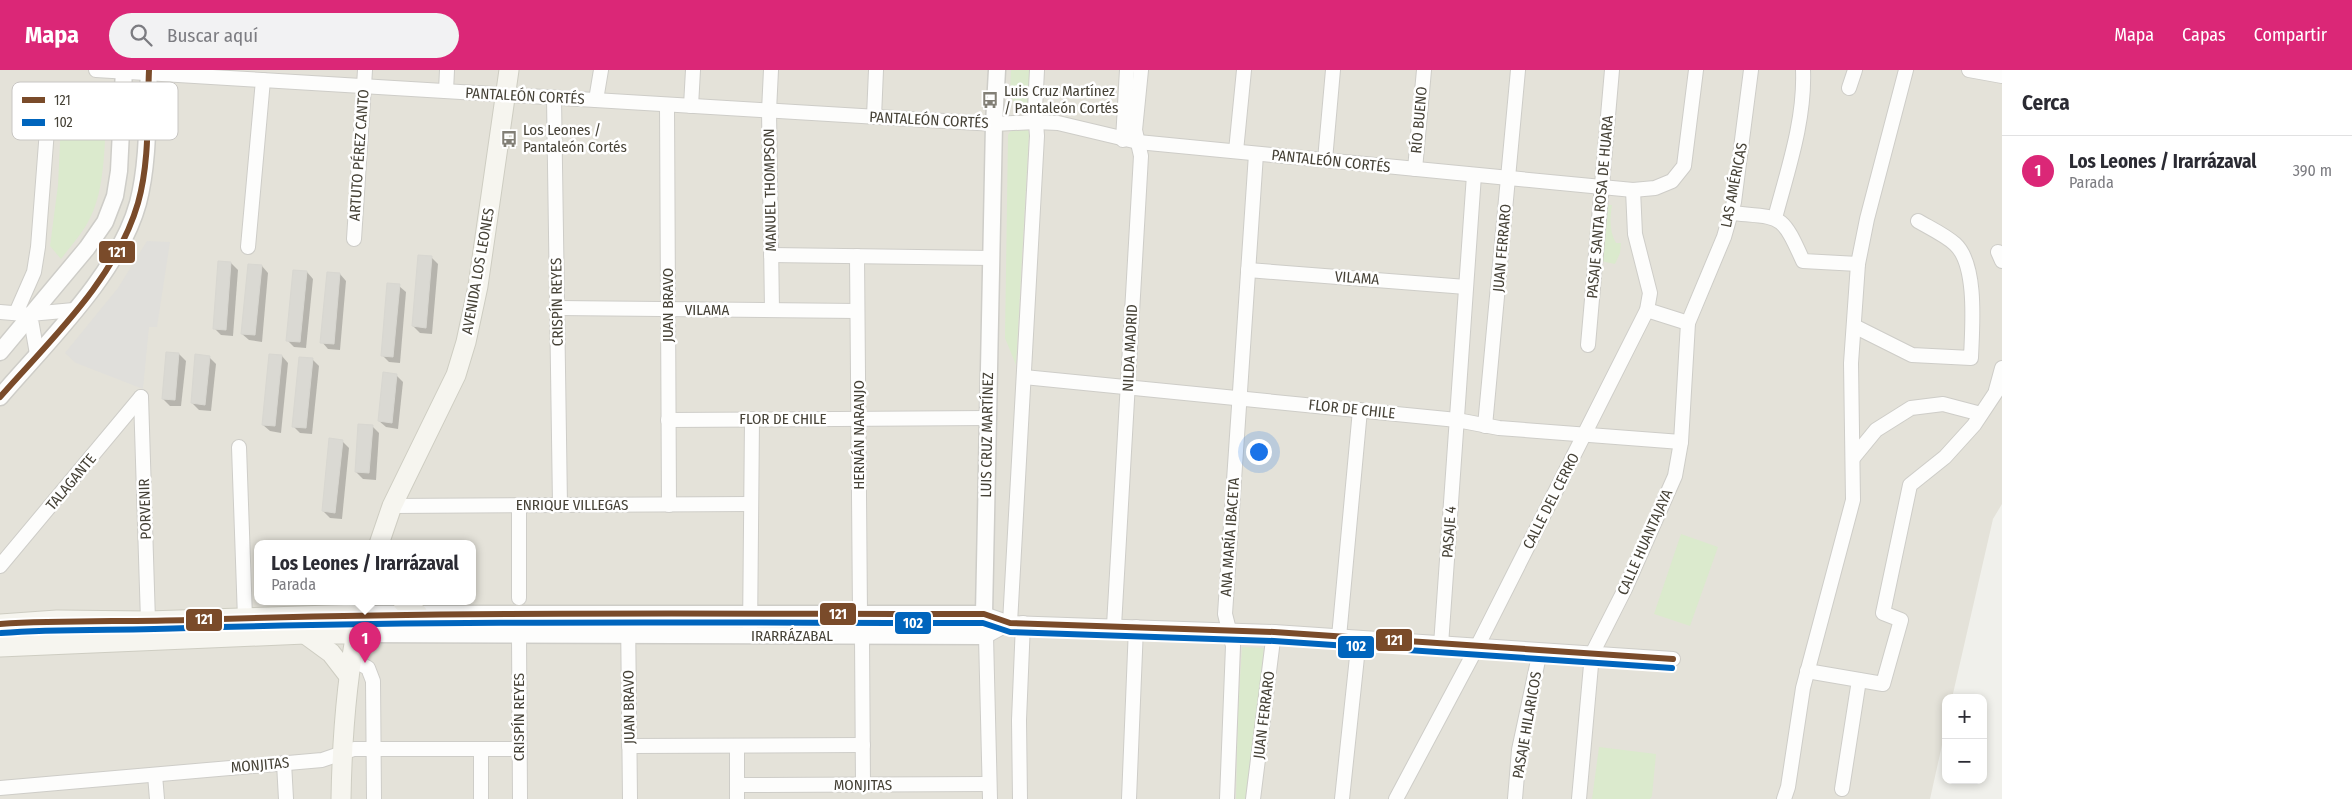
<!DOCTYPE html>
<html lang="es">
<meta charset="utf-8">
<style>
body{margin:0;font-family:"Fira Sans Condensed",sans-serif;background:#f2f2f3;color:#2b2b33}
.controls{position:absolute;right:15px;bottom:15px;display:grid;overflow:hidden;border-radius:10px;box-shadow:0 2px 8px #0003}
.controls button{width:45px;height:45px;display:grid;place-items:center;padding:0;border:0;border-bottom:1px solid #e1e1e2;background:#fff;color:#2b2b33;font:25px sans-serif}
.you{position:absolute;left:1258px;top:381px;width:18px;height:18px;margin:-12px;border:4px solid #fff;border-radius:50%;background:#1a73e8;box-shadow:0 0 0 8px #1a73e833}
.badge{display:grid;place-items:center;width:32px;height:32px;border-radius:50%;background:#db2777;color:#fff;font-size:16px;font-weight:700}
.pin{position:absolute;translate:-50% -41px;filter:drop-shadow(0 1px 2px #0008)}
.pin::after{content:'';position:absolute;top:26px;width:18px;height:15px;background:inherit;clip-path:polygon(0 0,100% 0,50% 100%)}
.popup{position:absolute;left:254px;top:470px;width:222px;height:65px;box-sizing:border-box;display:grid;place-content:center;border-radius:10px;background:#fff;filter:drop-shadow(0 1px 4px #0005);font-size:16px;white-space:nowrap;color:#7c7c81}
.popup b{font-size:19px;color:#2b2b33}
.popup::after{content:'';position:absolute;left:50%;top:100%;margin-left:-10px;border:10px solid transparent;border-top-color:#fff}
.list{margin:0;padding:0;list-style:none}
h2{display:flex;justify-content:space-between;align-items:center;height:65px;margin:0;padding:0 20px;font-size:21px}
h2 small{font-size:16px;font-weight:400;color:#7c7c81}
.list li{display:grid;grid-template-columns:32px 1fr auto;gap:15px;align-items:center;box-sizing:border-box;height:70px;padding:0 20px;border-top:1px solid #e1e1e2}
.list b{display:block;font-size:19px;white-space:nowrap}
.list p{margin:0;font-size:16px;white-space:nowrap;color:#7c7c81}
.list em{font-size:16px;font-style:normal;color:#7c7c81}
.icon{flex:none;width:28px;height:28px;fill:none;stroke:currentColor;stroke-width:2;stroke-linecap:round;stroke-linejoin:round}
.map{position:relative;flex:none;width:2002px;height:729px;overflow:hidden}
header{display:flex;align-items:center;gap:30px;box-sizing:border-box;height:70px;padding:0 25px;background:#db2777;color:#fff}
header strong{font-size:24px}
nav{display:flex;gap:28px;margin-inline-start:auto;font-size:18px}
.search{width:350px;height:45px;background:#f2f2f3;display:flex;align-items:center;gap:12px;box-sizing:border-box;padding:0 18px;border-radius:28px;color:#7c7c81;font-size:19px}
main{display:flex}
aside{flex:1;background:#fff}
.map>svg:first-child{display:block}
.residential{fill:#e4e2d9;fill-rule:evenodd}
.green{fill:#dbeacd}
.parking{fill:#e0dfdb}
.shadow{fill:#0003}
.building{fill:#dad9d3;stroke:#d8d7d1}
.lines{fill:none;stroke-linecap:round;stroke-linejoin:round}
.minor-casing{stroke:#cecdc8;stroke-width:16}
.tertiary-casing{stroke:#cecdc8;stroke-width:19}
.secondary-casing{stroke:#cecdc2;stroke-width:21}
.minor{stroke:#fdfdfc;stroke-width:14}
.tertiary{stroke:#fdfdfc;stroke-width:16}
.secondary{stroke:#f6f5ef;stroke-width:19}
.bus-1-casing{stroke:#fff;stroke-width:10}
.bus-2-casing{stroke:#fff;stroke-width:10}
.bus-1{stroke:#7a4b2a;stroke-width:6}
.bus-2{stroke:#0065bd;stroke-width:6}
.labels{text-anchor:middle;stroke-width:5;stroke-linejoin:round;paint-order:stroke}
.poi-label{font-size:15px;fill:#464237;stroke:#fff;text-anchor:start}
.street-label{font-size:15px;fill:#464237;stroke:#fff}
.key{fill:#fff;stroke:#c8c6c3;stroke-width:1}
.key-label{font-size:14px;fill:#464237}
.line-badge{stroke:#fff;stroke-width:2}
.badge-label{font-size:14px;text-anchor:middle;font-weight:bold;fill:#fff}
</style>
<header>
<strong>Mapa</strong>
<div class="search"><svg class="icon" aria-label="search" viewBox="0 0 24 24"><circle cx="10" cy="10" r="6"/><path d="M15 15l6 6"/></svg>Buscar aquí</div>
<nav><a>Mapa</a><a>Capas</a><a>Compartir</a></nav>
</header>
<main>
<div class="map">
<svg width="2002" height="729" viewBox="0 0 2002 729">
<rect width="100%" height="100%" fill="#f0f0eb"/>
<!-- residential -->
<path class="residential" d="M0 0H2002V434L1993 449 1952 628H1946V657L1930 729H0ZM258 474H472V532H258Z"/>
<!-- green -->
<g class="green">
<polygon points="1011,0 1030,0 1028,36 1020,37 1014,34 1010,22"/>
<path d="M61 52 106 53C104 84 104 124 88 152 81 165 70 177 61 189L50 176 58 115Z"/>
<polygon points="1026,55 1029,63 1016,295 1005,268 1008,65 1012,59"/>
<path d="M1606 135H1612C1610 148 1609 161 1616 173H1621L1620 183 1615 194 1601 191Z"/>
<polygon points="1681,464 1718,477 1690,556 1654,544"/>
<polygon points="1242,577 1264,578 1248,729 1236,729 1238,639"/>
<polygon points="1599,677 1656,684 1652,726 1650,729 1592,729"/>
</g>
<!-- parking -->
<polygon class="parking" points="147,171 170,172 157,257 149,257 143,319 76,293 65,283 118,218"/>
<!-- shadow -->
<g class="shadow">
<polygon points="431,187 438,194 432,264 420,263 413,256"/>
<polygon points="231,193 238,200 233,266 221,265 214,258"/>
<polygon points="262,196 268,203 262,272 249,270 242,264"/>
<polygon points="307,202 313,209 306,278 294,277 287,270"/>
<polygon points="340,204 346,211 340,280 328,279 322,272"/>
<polygon points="399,216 406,222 400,293 389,292 382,285"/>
<polygon points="179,284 186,291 181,336 170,336 163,329"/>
<polygon points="282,286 288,293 281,363 270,361 263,355"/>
<polygon points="209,287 216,294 211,341 199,340 192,333"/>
<polygon points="312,289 319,296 312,364 300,363 293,356"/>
<polygon points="396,305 403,312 398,359 386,357 379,351"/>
<polygon points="372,356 379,363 376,410 363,409 356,402"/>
<polygon points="342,371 349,378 342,449 330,448 323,441"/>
</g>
<!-- building -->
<g class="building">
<polygon points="418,185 432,186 426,258 412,256"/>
<polygon points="218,191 231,192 226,260 213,259"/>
<polygon points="248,194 262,195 255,265 241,264"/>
<polygon points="293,200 307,201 300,272 286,271"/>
<polygon points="327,202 340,203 334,274 320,273"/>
<polygon points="387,213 400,214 393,287 381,286"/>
<polygon points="166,282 179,283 175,330 162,329"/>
<polygon points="195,284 210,286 205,335 191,333"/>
<polygon points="269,284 282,285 275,356 262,355"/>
<polygon points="299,287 313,288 306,358 292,357"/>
<polygon points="383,302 397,304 392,353 378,351"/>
<polygon points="358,354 373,355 369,403 355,402"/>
<polygon points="329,368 343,370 335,443 322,441"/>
</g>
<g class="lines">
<!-- minor casing -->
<g class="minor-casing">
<g id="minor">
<polyline points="96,0 994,54 1036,52 1058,53 1138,72 1633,120 1655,118 1672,111 1684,96 1696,0"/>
<polyline points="771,0 769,41 772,240"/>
<polyline points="1969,0 2002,6"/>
<polyline points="1849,18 1855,0"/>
<polyline points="446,21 447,0"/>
<polyline points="554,28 560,435"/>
<polyline points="596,30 601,0"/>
<polyline points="667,35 669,435"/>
<polyline points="691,36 693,0"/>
<polyline points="874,47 876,0"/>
<polyline points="1123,70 1127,0"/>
<polyline points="1236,81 1244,0"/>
<polyline points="1325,90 1333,0"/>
<polyline points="1415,99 1424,0"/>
<path d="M1731 143C1782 148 1781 142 1803 191L1858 194"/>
<path d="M1775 148C1788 99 1805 50 1803 0"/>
<polyline points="354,169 365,0"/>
<polyline points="248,177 263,10"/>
<polyline points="1998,182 2002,191"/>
<polyline points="771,185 991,188"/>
<polyline points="857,186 860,544"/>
<polyline points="1248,200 1466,217"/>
<polyline points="557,238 857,241"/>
<polyline points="0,242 24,244"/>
<polyline points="16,243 34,202 38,177 49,34"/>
<polyline points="1688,253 1724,167 1734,132 1751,0"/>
<path d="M1854 256 1912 285 1971 288C1972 259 1978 195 1955 174 1945 165 1930 158 1918 151"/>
<polyline points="1588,275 1612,0"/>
<polyline points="37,284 30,244 74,240"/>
<polyline points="1024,307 1457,350 1499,358 1681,372"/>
<polyline points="1996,320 2002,298"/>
<polyline points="141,327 148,551"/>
<polyline points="668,350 988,348"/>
<polyline points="1485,356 1518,0"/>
<polyline points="239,377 245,548"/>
<polyline points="1853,388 1876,360 1911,338 1943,334 1981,344"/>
<polyline points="519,435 519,528"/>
<polyline points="392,436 751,434"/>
<polyline points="0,496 141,327"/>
<polyline points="628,544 630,729"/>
<polyline points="984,544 1010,553 1274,562 1673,589"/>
<polyline points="1010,553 1037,66 1035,39 1037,0"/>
<polyline points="1114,556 1141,86 1135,60 1141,0"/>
<polyline points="519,565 520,729"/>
<polyline points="750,566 752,349"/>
<polyline points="862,566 863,715"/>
<polyline points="1339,567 1360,340"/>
<polyline points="1441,575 1474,105"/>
<polyline points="351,589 368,598 373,611 374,729"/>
<polyline points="1807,601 1883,614 1901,550 1883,543 1910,415 1945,387 1974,355 2002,313"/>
<polyline points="629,676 863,675"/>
<polyline points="737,676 737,729"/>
<polyline points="481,679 481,729"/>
<polyline points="284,693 286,729"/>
<polyline points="155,705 157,729"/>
<polyline points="737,715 989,714"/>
<polyline points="0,718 322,690 354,679 520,679"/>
<polyline points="1842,719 1859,610"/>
<polyline points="990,729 986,566 1010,553"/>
<polyline points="1020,729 1019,650 1023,553"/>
<polyline points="1129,729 1136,557"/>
<polyline points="1227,729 1233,576 1225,544 1256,84"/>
<polyline points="1253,729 1274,562"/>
<polyline points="1342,729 1359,568"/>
<polyline points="1396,729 1477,577 1647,240 1650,223 1635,164 1633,120"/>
<polyline points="1515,729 1519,680 1540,581"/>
<polyline points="1579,729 1592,584 1625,519 1675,406 1681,372 1688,253 1647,240"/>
<polyline points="1784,729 1788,717 1803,618 1853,430 1851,293 1858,194 1867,149 1906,0"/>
</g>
</g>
<!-- tertiary casing -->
<g class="tertiary-casing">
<g id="tertiary">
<polyline points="0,282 87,178 105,152 115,126 119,101 124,0"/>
<path d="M0 327C47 272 119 203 138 133 149 91 147 43 149 0"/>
<polyline points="360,544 984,544"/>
<polyline points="356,564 986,566 984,544 994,54 997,0"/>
</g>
</g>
<!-- secondary casing -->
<g class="secondary-casing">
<g id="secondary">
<polyline points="379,474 392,436 456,305 466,272 478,216 509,0"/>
<polyline points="403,532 418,544"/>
<polyline points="0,554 57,550 148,551 360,544"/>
<polyline points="305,564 331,583 348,605"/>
<polyline points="0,577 305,564 356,564"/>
<path d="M341 729C342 669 346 611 358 553"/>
</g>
</g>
<!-- minor -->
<use href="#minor" class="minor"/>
<!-- tertiary -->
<use href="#tertiary" class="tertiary"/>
<!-- secondary -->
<use href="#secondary" class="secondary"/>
<!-- bus-1 casing -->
<g class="bus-1-casing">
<g id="bus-1">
<path d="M0 327C51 269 116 209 138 133 150 90 147 44 149 0"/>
<path d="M0 554C63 550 125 552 188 550 453 541 719 544 984 544L1010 553 1274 562 1673 589"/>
</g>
</g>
<!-- bus-2 casing -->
<g class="bus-2-casing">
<path id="bus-2" d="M1 563C63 558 125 561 188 558 453 550 718 553 983 553L1010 562 1274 571 1672 598"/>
</g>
<!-- bus-1 -->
<use href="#bus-1" class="bus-1"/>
<!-- bus-2 -->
<use href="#bus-2" class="bus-2"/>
</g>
<!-- icons -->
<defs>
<g id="bus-bare" transform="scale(1.35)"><path d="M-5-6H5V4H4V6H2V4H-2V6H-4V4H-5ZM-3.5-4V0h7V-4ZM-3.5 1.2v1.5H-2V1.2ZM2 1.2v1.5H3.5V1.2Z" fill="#827f76" stroke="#fff" stroke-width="2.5" paint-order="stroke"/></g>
</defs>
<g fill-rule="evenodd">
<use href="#bus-bare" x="990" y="30"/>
<use href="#bus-bare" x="509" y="69"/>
</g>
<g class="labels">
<!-- poi labels -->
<g class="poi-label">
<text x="1004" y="26">Luis Cruz Martínez<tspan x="1004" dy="17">/ Pantaleón Cortés</tspan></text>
<text x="523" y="65">Los Leones /<tspan x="523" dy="17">Pantaleón Cortés</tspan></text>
</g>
<!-- street labels -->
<g class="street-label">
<text transform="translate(525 26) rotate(3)" y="5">PANTALEÓN CORTÉS</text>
<text transform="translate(929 50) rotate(3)" y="5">PANTALEÓN CORTÉS</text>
<text transform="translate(1419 50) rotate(-85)" y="5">RÍO BUENO</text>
<text transform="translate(359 85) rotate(-86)" y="5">ARTUTO PÉREZ CANTO</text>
<text transform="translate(1331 91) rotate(6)" y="5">PANTALEÓN CORTÉS</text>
<text transform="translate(1734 115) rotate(-79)" y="5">LAS AMÉRICAS</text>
<text transform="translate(770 120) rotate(-91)" y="5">MANUEL THOMPSON</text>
<text transform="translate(1600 137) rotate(-85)" y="5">PASAJE SANTA ROSA DE HUARA</text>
<text transform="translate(1502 178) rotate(-85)" y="5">JUAN FERRARO</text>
<text transform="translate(478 201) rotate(-80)" y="5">AVENIDA LOS LEONES</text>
<text transform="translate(1357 208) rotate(4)" y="5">VILAMA</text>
<text transform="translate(557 232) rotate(-91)" y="5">CRISPÍN REYES</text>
<text transform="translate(668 235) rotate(-90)" y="5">JUAN BRAVO</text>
<text x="707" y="245">VILAMA</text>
<text transform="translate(1130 278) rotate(-87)" y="5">NILDA MADRID</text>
<text transform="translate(1352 339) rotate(6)" y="5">FLOR DE CHILE</text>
<text x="783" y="354">FLOR DE CHILE</text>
<text transform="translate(859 365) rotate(-90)" y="5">HERNÁN NARANJO</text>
<text transform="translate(987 365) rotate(-89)" y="5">LUIS CRUZ MARTÍNEZ</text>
<text transform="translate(71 412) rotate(-50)" y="5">TALAGANTE</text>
<text transform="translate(1551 431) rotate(-63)" y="5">CALLE DEL CERRO</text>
<text x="572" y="440">ENRIQUE VILLEGAS</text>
<text transform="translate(145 439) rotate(-92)" y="5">PORVENIR</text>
<text transform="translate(1449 462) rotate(-86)" y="5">PASAJE 4</text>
<text transform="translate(1230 467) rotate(-86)" y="5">ANA MARÍA IBACETA</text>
<text transform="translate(1645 472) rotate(-66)" y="5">CALLE HUANTAJAYA</text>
<text x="792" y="571">IRARRÁZABAL</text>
<text transform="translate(629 637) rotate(-91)" y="5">JUAN BRAVO</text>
<text transform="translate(1264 645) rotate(-83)" y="5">JUAN FERRARO</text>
<text transform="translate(519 647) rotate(-90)" y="5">CRISPÍN REYES</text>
<text transform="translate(1527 655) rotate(-80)" y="5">PASAJE HILARICOS</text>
<text transform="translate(260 695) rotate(-5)" y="5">MONJITAS</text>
<text x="863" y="720">MONJITAS</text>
</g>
</g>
<!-- legend -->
<rect x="12" y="12" width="166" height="58" rx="8" class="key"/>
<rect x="22" y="27" width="23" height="6" fill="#7a4b2a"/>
<rect x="22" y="49" width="23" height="7" fill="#0065bd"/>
<g class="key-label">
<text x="54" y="35">121</text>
<text x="54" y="57">102</text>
</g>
<g class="line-badge">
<rect x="98" y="170" width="38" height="24" rx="5" fill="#7a4b2a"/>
<rect x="819" y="532" width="38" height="24" rx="5" fill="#7a4b2a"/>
<rect x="185" y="538" width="38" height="24" rx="5" fill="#7a4b2a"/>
<rect x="894" y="541" width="38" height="24" rx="5" fill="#0065bd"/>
<rect x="1375" y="558" width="38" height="24" rx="5" fill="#7a4b2a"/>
<rect x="1337" y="565" width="38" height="24" rx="5" fill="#0065bd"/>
</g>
<g class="badge-label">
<text x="117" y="187">121</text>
<text x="838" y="549">121</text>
<text x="204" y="554">121</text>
<text x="913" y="558">102</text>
<text x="1394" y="575">121</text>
<text x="1356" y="581">102</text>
</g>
</svg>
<div class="controls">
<button>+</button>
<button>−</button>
</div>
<div class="you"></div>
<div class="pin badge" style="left:365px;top:593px">1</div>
<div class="popup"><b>Los Leones / Irarrázaval</b>Parada</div>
</div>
<aside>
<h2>Cerca<small></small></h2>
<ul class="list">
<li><span class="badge">1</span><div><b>Los Leones / Irarrázaval</b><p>Parada</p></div><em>390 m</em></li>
</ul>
</aside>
</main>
